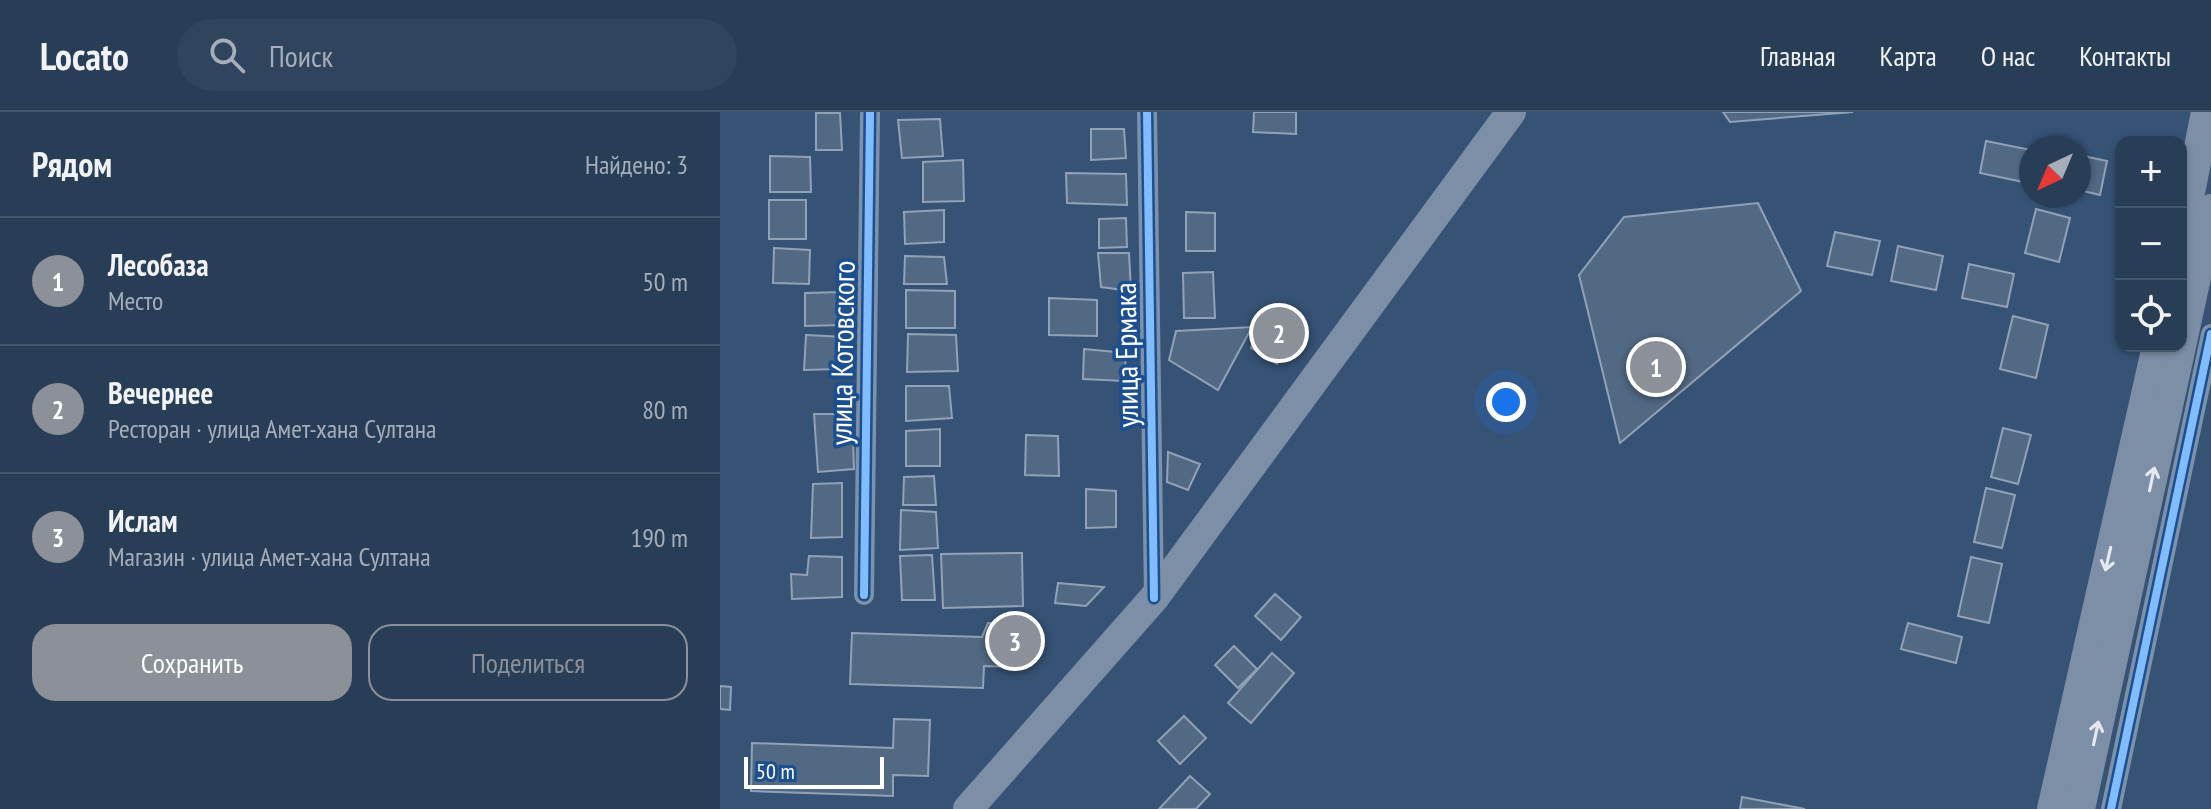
<!DOCTYPE html>
<html lang="ru">
<meta charset="utf-8">
<style>
body{margin:0;font-family:"PT Sans Narrow",sans-serif;background:#30455d;color:#f1f3f6}
.controls{position:absolute;right:24px;top:24px;display:grid;overflow:hidden;border-radius:16px;box-shadow:0 2px 6px #0004}
.controls button{width:72px;height:72px;display:grid;place-items:center;padding:0;border:0;border-bottom:2px solid #44576d;background:#283e57;color:#f1f3f6;font:40px sans-serif}
.compass{position:absolute;left:1299px;top:24px;width:72px;height:72px;border-radius:50%;background:#283e57;box-shadow:0 2px 6px #0004;rotate:224deg}
.scale{position:absolute;left:24px;bottom:20px;width:140px;box-sizing:border-box;padding-left:8px;border:4px solid #fff;border-top:0;font-size:22px;line-height:28px;white-space:nowrap;color:#fff;-webkit-text-stroke:6px #1b4f8f;paint-order:stroke}
.you{position:absolute;left:786px;top:290px;width:28px;height:28px;margin:-20px;border:6px solid #fff;border-radius:50%;background:#1a73e8;box-shadow:0 0 0 12px #1a73e833}
.badge{display:grid;place-items:center;width:52px;height:52px;border-radius:50%;background:#8c9099;color:#fff;font-size:26px;font-weight:700}
.pin{position:absolute;translate:-50% -50%;border:4px solid #fff;box-shadow:0 2px 8px #0006}
.list{margin:0;padding:0;list-style:none}
h2{display:flex;justify-content:space-between;align-items:center;height:104px;margin:0;padding:0 32px;font-size:34px}
h2 small{font-size:26px;font-weight:400;color:#a5aeba}
.list li{display:grid;grid-template-columns:52px 1fr auto;gap:24px;align-items:center;box-sizing:border-box;height:128px;padding:0 32px;border-top:2px solid #44576d}
.list b{display:block;font-size:30px;white-space:nowrap}
.list p{margin:0;font-size:26px;white-space:nowrap;color:#a5aeba}
.list em{font-size:26px;font-style:normal;color:#a5aeba}
.actions{display:flex;gap:16px;padding:24px 32px}
.actions a{flex:1;padding:18px 0;border:2px solid #8c9099;border-radius:24px;text-align:center;font-size:28px;color:#8c9099}
.actions .main{background:#8c9099;color:#fff}
.icon{flex:none;width:44px;height:44px;fill:none;stroke:currentColor;stroke-width:2;stroke-linecap:round;stroke-linejoin:round}
.map{position:relative;flex:none;width:1491px;height:697px;overflow:hidden}
header{display:flex;align-items:center;gap:48px;box-sizing:border-box;height:112px;padding:0 40px;background:#283e57;border-bottom:2px solid #44576d}
header strong{font-size:38px}
nav{display:flex;gap:44px;margin-inline-start:auto;font-size:28px}
.search{width:560px;height:72px;background:#30455d;display:flex;align-items:center;gap:20px;box-sizing:border-box;padding:0 28px;border-radius:44px;color:#a5aeba;font-size:30px}
main{display:flex}
aside{flex:1;background:#283e57}
.map>svg:first-child{display:block}
.building{fill:#526984;stroke:#92a2b6;stroke-width:2}
.lines{fill:none;stroke-linecap:round;stroke-linejoin:round}
.street{stroke:#7d92a8;stroke-width:20}
.primary{stroke:#7d8ea7;stroke-width:30}
.cycleway-casing{stroke:#1b4f8f;stroke-width:13}
.cycleway{stroke:#80bcff;stroke-width:8}
.oneway{stroke:#e5e8ed}
.labels{text-anchor:middle;stroke-width:7;stroke-linejoin:round;paint-order:stroke}
.street-label{font-size:30px;fill:#fff;stroke:#1b4f8f}
</style>
<header>
<strong>Locato</strong>
<div class="search"><svg class="icon" aria-label="search" viewBox="0 0 24 24"><circle cx="10" cy="10" r="6"/><path d="M15 15l6 6"/></svg>Поиск</div>
<nav><a>Главная</a><a>Карта</a><a>О нас</a><a>Контакты</a></nav>
</header>
<main>
<aside>
<h2>Рядом<small>Найдено: 3</small></h2>
<ul class="list">
<li><span class="badge">1</span><div><b>Лесобаза</b><p>Место</p></div><em>50 m</em></li>
<li><span class="badge">2</span><div><b>Вечернее</b><p>Ресторан · улица Амет-хана Султана</p></div><em>80 m</em></li>
<li><span class="badge">3</span><div><b>Ислам</b><p>Магазин · улица Амет-хана Султана</p></div><em>190 m</em></li>
</ul>
<div class="actions"><a class="main">Сохранить</a><a>Поделиться</a></div>
</aside>
<div class="map">
<svg width="1491" height="697" viewBox="0 0 1491 697">
<rect width="100%" height="100%" fill="#365274"/>
<!-- building -->
<g class="building">
<polygon points="534,0 576,0 576,22 533,20"/>
<polygon points="1003,0 1133,0 1010,10"/>
<polygon points="96,1 120,1 122,38 96,38"/>
<polygon points="220,7 223,44 182,46 178,8"/>
<polygon points="371,17 404,17 406,46 371,48"/>
<polygon points="1266,29 1311,38 1308,71 1260,61"/>
<polygon points="1359,43 1387,49 1380,83 1359,78"/>
<polygon points="50,44 90,45 91,80 50,80"/>
<polygon points="243,48 244,89 203,90 203,50"/>
<polygon points="346,61 406,62 407,93 347,91"/>
<rect x="49" y="88" width="37" height="39"/>
<polygon points="1038,91 1081,179 900,331 859,163 904,105"/>
<polygon points="1316,97 1350,106 1339,150 1305,141"/>
<polygon points="224,98 224,130 185,132 184,100"/>
<polygon points="466,100 495,101 495,139 466,139"/>
<polygon points="406,106 407,135 379,136 379,107"/>
<polygon points="1115,120 1160,129 1152,163 1107,154"/>
<polygon points="1178,134 1223,144 1216,178 1171,169"/>
<polygon points="54,136 90,138 89,172 53,171"/>
<polygon points="378,141 409,141 411,179 381,175"/>
<polygon points="185,144 224,145 227,172 184,172"/>
<polygon points="1249,152 1294,162 1287,195 1242,186"/>
<polygon points="493,160 495,206 464,206 463,161"/>
<polygon points="186,178 235,179 235,216 186,216"/>
<polygon points="122,180 124,213 85,214 85,181"/>
<polygon points="329,186 377,188 377,224 329,223"/>
<polygon points="1293,204 1328,213 1316,266 1280,257"/>
<polygon points="544,211 579,219 557,252 531,236"/>
<polygon points="532,215 498,278 449,248 456,219"/>
<polygon points="188,222 236,223 238,259 187,260"/>
<polygon points="86,223 125,225 119,257 84,258"/>
<polygon points="364,237 406,241 404,269 363,267"/>
<polygon points="186,274 229,274 232,306 186,309"/>
<polygon points="94,302 132,302 134,357 98,360"/>
<polygon points="1283,316 1311,323 1298,372 1271,365"/>
<polygon points="220,317 220,354 186,354 186,319"/>
<polygon points="306,323 338,324 339,364 305,363"/>
<polygon points="448,340 480,352 468,378 447,370"/>
<polygon points="214,364 216,393 183,393 184,365"/>
<polygon points="122,371 122,425 91,426 93,372"/>
<polygon points="1266,376 1295,383 1282,436 1254,430"/>
<polygon points="366,377 396,379 396,415 366,416"/>
<polygon points="181,398 216,400 218,436 180,438"/>
<polygon points="302,441 303,494 223,496 221,442"/>
<polygon points="212,443 215,488 182,488 180,444"/>
<polygon points="89,444 122,445 122,485 72,487 71,462 87,463"/>
<polygon points="1251,445 1282,452 1269,511 1238,504"/>
<polygon points="338,471 384,475 366,494 335,491"/>
<polygon points="555,482 581,505 561,528 535,504"/>
<polygon points="268,511 301,513 301,555 264,554 263,576 130,572 132,521 262,525"/>
<polygon points="1188,511 1242,525 1236,551 1181,537"/>
<polygon points="514,534 537,557 518,576 495,553"/>
<polygon points="552,541 574,561 531,611 508,591"/>
<polygon points="0,574 11,575 10,598 0,597"/>
<polygon points="464,604 486,626 460,652 438,629"/>
<polygon points="174,607 210,608 208,664 173,663 173,684 31,679 32,631 173,636"/>
<polygon points="470,664 490,682 476,697 439,697"/>
<polygon points="1022,685 1085,697 1020,697"/>
</g>
<g class="lines">
<!-- street -->
<g class="street">
<polyline points="427,0 434,486"/>
<polyline points="144,483 150,0"/>
<polyline points="1391,697 1491,222"/>
</g>
<!-- primary -->
<g class="primary">
<polyline points="1461,126 1486,0"/>
<polyline points="248,697 434,486 791,0"/>
<polyline points="1332,697 1437,234"/>
<polyline points="1360,697 1491,97"/>
</g>
<!-- cycleway casing -->
<g class="cycleway-casing">
<g id="cycleway">
<polyline points="427,0 434,486"/>
<polyline points="144,483 150,0"/>
<polyline points="1391,697 1491,222"/>
</g>
</g>
<!-- cycleway -->
<use href="#cycleway" class="cycleway"/>
</g>
<!-- one-way arrows -->
<defs><path id="oneway-shaft" d="M-6 0H5M1.5-3L5.5 0L1.5 3" fill="none" stroke-width="1.6" stroke-linecap="round" stroke-linejoin="round" transform="scale(2)"/></defs>
<g class="oneway">
<use href="#oneway-shaft" transform="translate(1432 367) rotate(-78)"/>
<use href="#oneway-shaft" transform="translate(1388 447) rotate(103)"/>
<use href="#oneway-shaft" transform="translate(1376 621) rotate(-78)"/>
</g>
<g class="labels">
<!-- street labels -->
<g class="street-label">
<text transform="translate(123 241) rotate(-89)" y="10">улица Котовского</text>
<text transform="translate(407 243) rotate(-91)" y="10">улица Ермака</text>
</g>
</g>
</svg>
<div class="controls">
<button>+</button>
<button>−</button>
<button><svg class="icon" aria-label="locate" viewBox="0 0 24 24"><circle cx="12" cy="12" r="6"/><path d="M12 2v4M12 18v4M2 12h4M18 12h4"/></svg></button>
</div>
<svg class="compass" viewBox="-18 -18 36 36"><path d="M0-13l5 13h-10z" fill="#e53935"/><path d="M0 13l5-13h-10z" fill="#a5aeba"/></svg>
<div class="scale">50 m</div>
<div class="you"></div>
<div class="pin badge" style="left:936px;top:255px">1</div>
<div class="pin badge" style="left:559px;top:221px">2</div>
<div class="pin badge" style="left:295px;top:529px">3</div>
</div>
</main>
